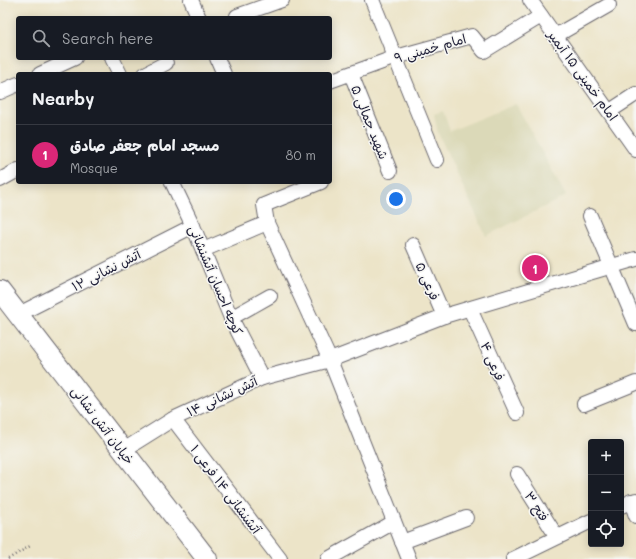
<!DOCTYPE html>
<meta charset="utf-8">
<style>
body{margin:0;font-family:Mali,"Playpen Sans Arabic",sans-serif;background:#20242c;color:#f1f3f6}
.controls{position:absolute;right:12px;bottom:12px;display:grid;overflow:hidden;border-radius:4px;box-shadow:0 2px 10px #0003}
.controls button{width:36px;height:36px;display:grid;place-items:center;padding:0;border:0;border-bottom:1px solid #363941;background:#171b24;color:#f1f3f6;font:20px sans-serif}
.you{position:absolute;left:396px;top:199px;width:14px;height:14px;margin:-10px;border:3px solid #fff;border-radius:50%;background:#1a73e8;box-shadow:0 0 0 6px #1a73e833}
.badge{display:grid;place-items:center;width:26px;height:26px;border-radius:50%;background:#db2777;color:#fff;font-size:13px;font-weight:700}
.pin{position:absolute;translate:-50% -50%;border:2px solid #fff;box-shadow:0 1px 4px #0006}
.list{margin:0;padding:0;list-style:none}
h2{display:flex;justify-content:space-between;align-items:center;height:52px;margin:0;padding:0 16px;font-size:17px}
h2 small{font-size:13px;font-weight:400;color:#9ea1a6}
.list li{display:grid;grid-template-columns:26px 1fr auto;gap:12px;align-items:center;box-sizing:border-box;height:60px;padding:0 16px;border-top:1px solid #363941}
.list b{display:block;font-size:15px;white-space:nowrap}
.list p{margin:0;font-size:13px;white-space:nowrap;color:#9ea1a6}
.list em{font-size:13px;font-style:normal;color:#9ea1a6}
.icon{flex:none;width:22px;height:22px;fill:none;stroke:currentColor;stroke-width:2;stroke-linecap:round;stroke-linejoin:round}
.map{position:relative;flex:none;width:636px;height:559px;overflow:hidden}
.search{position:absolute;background:#171b24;box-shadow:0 2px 10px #0003;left:16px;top:16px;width:316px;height:44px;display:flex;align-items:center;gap:10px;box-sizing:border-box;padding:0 14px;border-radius:4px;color:#9ea1a6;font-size:15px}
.panel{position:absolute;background:#171b24;box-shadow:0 2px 10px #0003;left:16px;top:72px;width:316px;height:112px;border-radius:4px}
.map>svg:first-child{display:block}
.built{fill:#dbd9b8}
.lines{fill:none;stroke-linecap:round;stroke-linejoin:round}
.street-casing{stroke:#69666c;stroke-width:16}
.secondary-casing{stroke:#69666c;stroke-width:22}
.path{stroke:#69666c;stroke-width:2.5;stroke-dasharray:1 3;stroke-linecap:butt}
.street{stroke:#fff;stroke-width:14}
.secondary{stroke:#fff;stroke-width:20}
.labels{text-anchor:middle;stroke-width:3;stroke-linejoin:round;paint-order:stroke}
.street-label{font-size:13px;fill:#22223b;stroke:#f6f6f2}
</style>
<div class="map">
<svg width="636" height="559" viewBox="0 0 636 559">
<rect width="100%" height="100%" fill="#f6f6f2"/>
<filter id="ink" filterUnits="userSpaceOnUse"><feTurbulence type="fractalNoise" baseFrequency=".025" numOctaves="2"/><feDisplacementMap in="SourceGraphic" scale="8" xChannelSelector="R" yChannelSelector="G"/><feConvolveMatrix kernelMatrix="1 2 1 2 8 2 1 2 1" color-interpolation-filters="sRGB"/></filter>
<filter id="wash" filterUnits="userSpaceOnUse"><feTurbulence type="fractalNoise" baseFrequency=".012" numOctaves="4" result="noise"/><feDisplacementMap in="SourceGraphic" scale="16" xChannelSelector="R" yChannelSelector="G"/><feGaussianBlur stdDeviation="0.9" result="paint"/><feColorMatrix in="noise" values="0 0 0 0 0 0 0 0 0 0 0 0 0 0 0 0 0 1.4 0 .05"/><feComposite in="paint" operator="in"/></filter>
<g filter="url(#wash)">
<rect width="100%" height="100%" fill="#ece4c8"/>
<!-- built -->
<polygon class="built" points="516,104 566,196 486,236 438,133 434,114 443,111 450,131"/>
</g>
<g filter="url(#ink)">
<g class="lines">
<!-- street casing -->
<g class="street-casing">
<g id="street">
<polyline points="191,0 199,18"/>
<polyline points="372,0 437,160"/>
<polyline points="530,0 636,150"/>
<polyline points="237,16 282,0"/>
<polyline points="555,36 609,5"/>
<polyline points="112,58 120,74"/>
<polyline points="217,58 224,74"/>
<polyline points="40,74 75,58"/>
<polyline points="145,74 166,63"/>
<polyline points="351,74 390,171"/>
<polyline points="330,81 396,57 472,36 484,51 541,16"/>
<polyline points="0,92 18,84"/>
<polyline points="610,111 636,94"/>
<polyline points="0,180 18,170"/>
<polyline points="172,182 193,226 231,318 262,378"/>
<polyline points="321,182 264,205 267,223 330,360 409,559"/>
<polyline points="590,216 636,324"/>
<polyline points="413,245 444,316"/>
<polyline points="203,250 267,223"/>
<polyline points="470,309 517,413"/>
<polyline points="19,314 193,226"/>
<polyline points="231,318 270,296"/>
<polyline points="584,404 636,383"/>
<polyline points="173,419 280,559"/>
<polyline points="122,451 173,419 262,378 330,360 444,316 636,259"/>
<polyline points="517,474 557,537"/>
<polyline points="631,501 636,516"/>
<polyline points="621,506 636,500"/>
<polyline points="402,542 466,518"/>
<polyline points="328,559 394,522"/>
<polyline points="513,559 591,521"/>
</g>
</g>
<!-- secondary casing -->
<g class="secondary-casing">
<polyline id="secondary" points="0,291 207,559"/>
</g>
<!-- path -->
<polyline class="path" points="8,559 32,545"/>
<!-- street -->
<use href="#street" class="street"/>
<!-- secondary -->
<use href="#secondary" class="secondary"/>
</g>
</g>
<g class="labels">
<!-- street labels -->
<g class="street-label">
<text transform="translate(430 48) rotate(-16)" y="5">امام خمینی ۹</text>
<text transform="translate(583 75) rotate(54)" y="5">امام خمینی ۱۵ آبمیر</text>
<text transform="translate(370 122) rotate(68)" y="5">شهید جمالی ۵</text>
<text transform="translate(106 270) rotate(-27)" y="5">آتش نشانی ۱۲</text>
<text transform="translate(216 280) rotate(67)" y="5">کوچه احسان آتشنشانی</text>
<text transform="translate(428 281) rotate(66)" y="5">فرعی ۵</text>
<text transform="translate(493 361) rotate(66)" y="5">فرعی ۴</text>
<text transform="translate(222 396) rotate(-25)" y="5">آتش نشانی ۱۴</text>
<text transform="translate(103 425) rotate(53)" y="5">خیابان آتش نشانی</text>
<text transform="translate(226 489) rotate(53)" y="5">آتشنشانی ۱۴ فرعی ۱</text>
<text transform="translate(537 506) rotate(57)" y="5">فتح ۳</text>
</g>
</g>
</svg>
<div class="controls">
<button>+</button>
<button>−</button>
<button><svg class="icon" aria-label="locate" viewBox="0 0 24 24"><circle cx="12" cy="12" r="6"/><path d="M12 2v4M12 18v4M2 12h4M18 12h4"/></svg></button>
</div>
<div class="you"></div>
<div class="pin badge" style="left:535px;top:268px">1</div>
<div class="search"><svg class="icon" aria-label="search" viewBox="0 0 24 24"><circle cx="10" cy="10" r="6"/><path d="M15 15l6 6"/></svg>Search here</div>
<section class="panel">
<h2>Nearby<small></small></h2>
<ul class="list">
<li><span class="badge">1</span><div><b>مسجد امام جعفر صادق</b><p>Mosque</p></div><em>80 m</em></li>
</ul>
</section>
</div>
